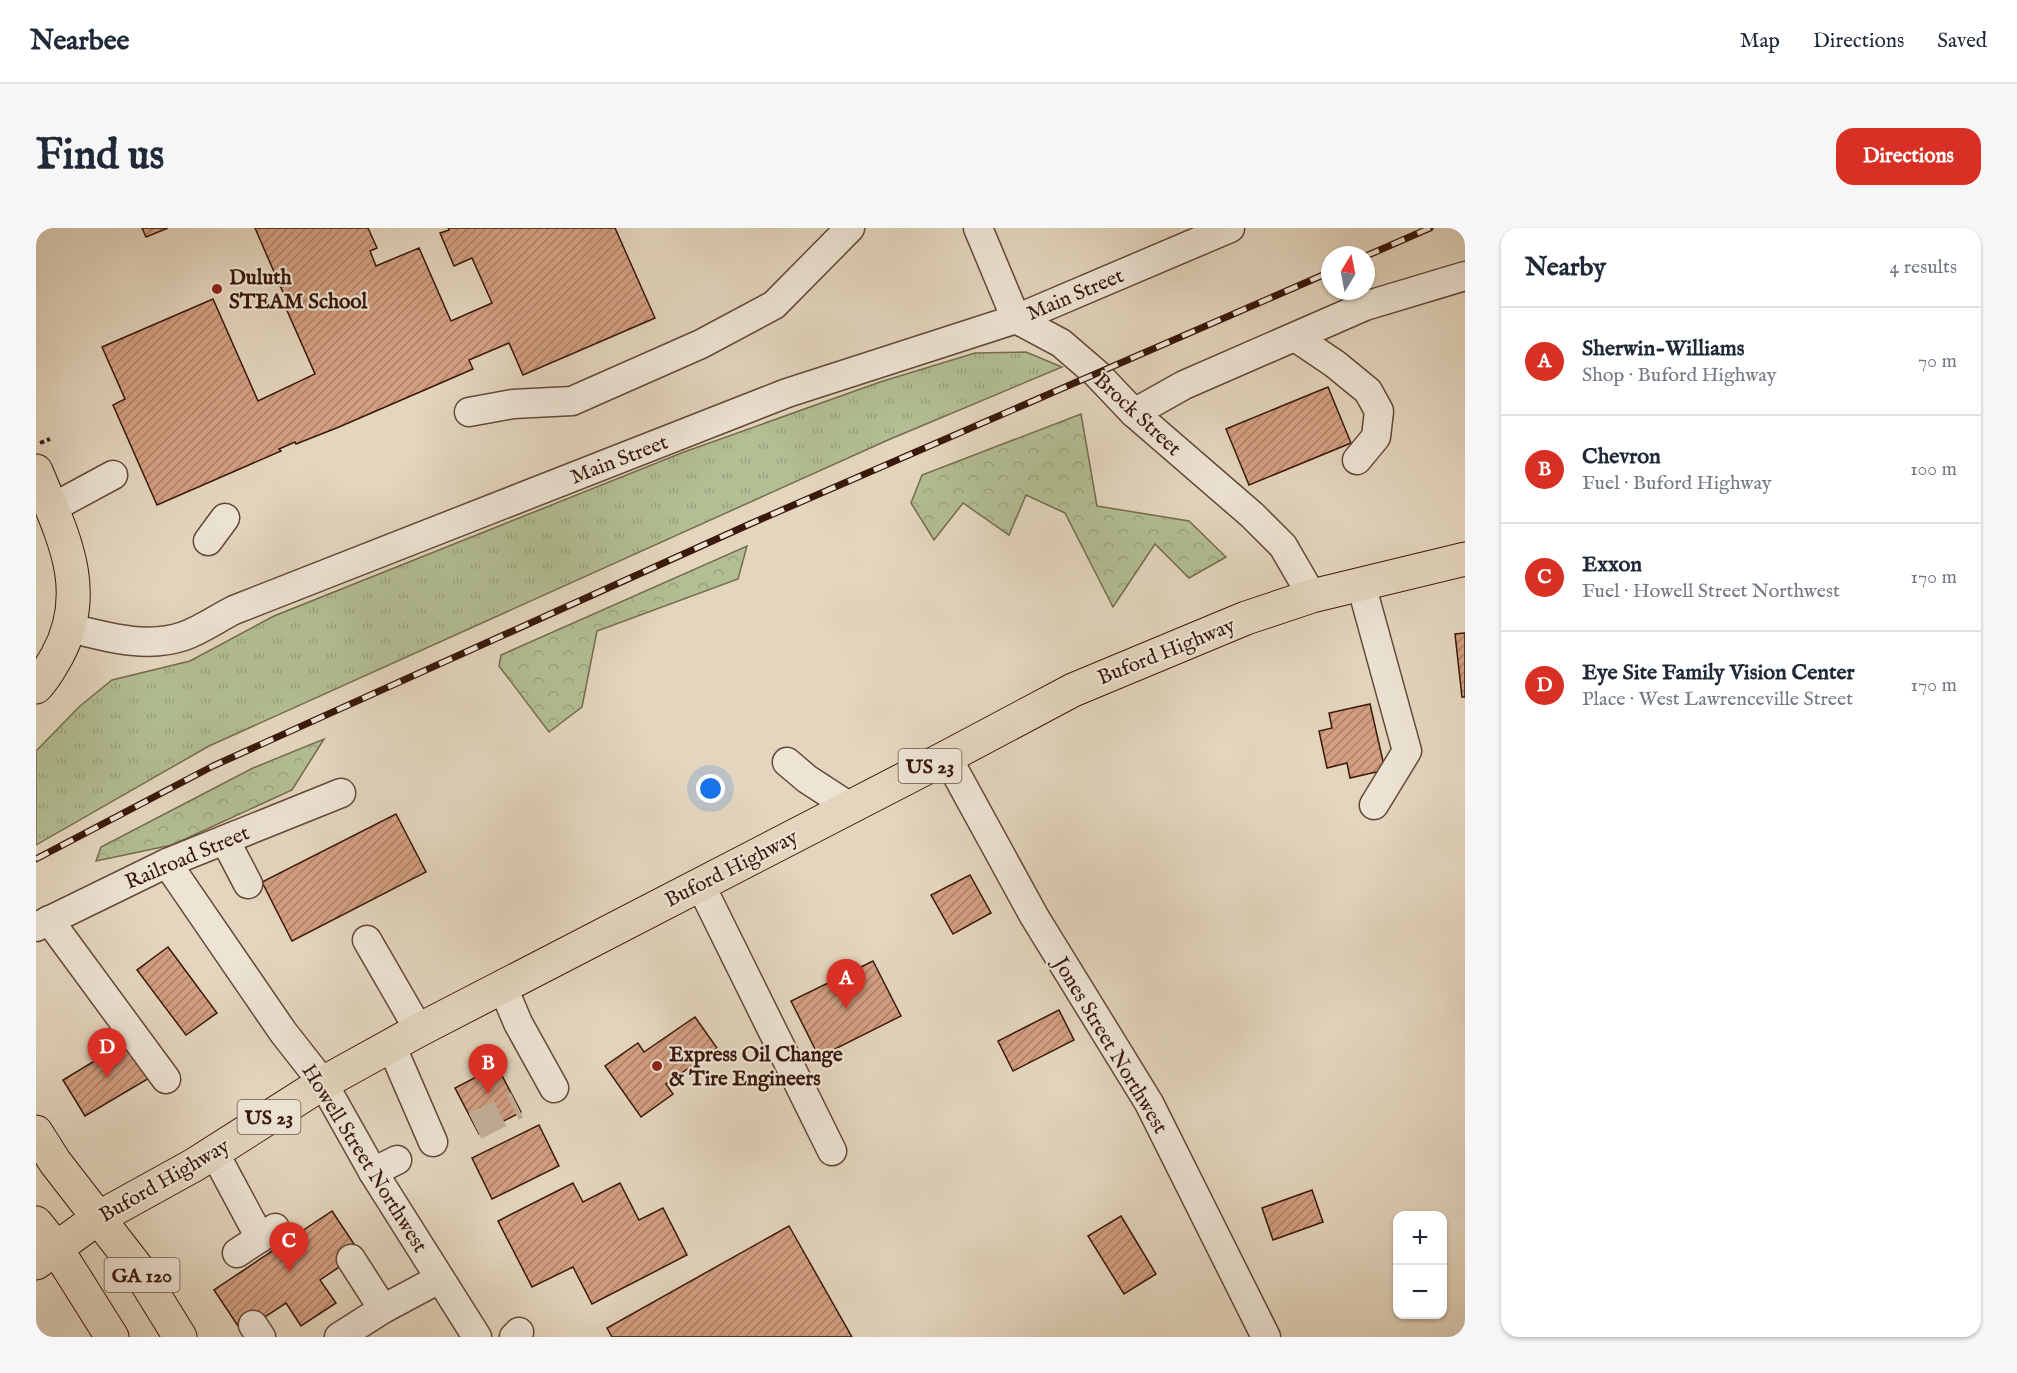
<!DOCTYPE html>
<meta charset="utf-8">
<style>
body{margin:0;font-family:"IM FELL English",serif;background:#f6f6f7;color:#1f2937}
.controls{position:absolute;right:18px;bottom:18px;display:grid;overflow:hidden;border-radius:12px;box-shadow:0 2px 4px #0004}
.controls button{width:54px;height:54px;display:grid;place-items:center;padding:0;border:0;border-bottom:2px solid #e0e1e3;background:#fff;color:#1f2937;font:30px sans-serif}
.compass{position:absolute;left:1285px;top:18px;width:54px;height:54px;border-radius:50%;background:#fff;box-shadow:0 2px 4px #0004;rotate:10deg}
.you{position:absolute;left:675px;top:561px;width:21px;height:21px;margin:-15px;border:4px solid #fff;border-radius:50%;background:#1a73e8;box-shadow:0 0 0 9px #1a73e833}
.badge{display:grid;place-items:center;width:39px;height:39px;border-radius:50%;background:#d93025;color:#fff;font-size:20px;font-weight:700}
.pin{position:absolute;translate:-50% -50px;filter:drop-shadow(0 2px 3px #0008)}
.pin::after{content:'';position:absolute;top:32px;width:21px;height:18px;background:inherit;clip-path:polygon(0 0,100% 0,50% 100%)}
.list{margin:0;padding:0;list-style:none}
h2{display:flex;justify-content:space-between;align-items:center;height:78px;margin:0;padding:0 24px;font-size:26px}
h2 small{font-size:20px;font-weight:400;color:#747a83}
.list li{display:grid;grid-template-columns:39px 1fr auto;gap:18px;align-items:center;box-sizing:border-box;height:108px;padding:0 24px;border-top:2px solid #e0e1e3}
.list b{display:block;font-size:22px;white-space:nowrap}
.list p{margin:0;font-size:20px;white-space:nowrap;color:#747a83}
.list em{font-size:20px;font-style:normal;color:#747a83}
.map{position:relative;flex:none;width:1429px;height:1109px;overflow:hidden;border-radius:18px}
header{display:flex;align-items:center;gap:36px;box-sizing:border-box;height:84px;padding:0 30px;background:#fff;border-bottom:2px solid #e0e1e3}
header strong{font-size:28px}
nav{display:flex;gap:33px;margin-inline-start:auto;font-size:21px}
.intro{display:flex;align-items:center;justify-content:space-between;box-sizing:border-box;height:144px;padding:0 36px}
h1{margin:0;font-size:42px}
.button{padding:15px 27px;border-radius:18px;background:#d93025;color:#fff;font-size:21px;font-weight:700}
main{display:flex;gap:36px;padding:0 36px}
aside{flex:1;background:#fff;border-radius:18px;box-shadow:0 2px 4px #0004}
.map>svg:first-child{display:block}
.grass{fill:url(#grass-tufts);stroke:#766b4e;stroke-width:1.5}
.forest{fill:url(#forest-crowns);stroke:#766b4e;stroke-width:1.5}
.building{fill:url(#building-hatch);stroke:#3a180a;stroke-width:1.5}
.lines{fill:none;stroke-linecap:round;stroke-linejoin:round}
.minor-tunnel{stroke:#c2b09a;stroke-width:28;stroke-dasharray:28 14;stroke-linecap:butt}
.minor-casing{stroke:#644837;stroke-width:31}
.major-casing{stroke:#3a180a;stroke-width:35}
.path{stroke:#3a180a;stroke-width:4;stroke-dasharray:4.5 3;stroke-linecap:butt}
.minor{stroke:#ede4d5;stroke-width:28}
.major{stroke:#e4d6be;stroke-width:33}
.rail-casing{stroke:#3a180a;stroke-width:7}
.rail{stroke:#ede4d5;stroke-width:4.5;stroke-dasharray:14;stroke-linecap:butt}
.poi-dot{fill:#8f2418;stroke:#ede4d5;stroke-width:2}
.labels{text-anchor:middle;stroke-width:4.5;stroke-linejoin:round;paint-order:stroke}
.shield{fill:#ede4d5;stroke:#705547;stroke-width:1.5}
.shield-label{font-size:20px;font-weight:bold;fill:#3a180a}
.poi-label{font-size:21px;font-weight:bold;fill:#3a180a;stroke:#ede4d5;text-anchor:start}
.street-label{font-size:21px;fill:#3a180a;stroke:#ede4d5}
</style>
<header>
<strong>Nearbee</strong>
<nav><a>Map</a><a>Directions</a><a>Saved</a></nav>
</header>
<div class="intro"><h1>Find us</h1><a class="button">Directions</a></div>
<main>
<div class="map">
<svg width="1429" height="1109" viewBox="0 0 1429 1109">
<defs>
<pattern id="grass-tufts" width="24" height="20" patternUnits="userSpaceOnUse" patternTransform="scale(1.5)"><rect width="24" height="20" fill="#b2be93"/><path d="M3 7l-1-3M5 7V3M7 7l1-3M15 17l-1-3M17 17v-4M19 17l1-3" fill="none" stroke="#9aa37d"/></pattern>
<pattern id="forest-crowns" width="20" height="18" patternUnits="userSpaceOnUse" patternTransform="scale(1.5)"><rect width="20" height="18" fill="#b2be93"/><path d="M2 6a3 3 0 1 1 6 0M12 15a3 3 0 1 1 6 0" fill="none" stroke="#9aa37d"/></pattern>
<pattern id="building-hatch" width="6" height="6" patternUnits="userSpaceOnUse" patternTransform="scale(1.5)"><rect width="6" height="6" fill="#d39f81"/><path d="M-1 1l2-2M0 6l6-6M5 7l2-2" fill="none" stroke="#ac8168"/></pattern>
</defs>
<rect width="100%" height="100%" fill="#e4d6be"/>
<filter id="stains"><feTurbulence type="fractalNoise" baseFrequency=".00333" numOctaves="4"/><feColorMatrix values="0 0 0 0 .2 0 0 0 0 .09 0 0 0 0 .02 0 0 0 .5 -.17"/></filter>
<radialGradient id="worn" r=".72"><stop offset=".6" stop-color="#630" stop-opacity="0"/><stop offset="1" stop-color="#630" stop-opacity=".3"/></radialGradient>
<!-- grass -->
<polygon class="grass" points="990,124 1026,139 852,212 173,518 0,617 0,523 44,478 76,452 154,433 238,388 648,224 844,154 939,125"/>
<!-- forest -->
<g class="forest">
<polygon points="1045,186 1061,278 1153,293 1190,329 1153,350 1119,316 1077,379 1029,285 990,267 973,307 927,275 898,312 875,275 886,247"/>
<polygon points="711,318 702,351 561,403 546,479 513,504 463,438 465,427"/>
<polygon points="288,511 256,562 136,617 60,633 65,619 217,540"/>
</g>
<!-- building -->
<g class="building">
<polygon points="106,0 132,0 110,9"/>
<polygon points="219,0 332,0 341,20 334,23 340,38 383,20 415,93 456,75 436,30 418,38 404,5 413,2 412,0 579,0 619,90 487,147 473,115 433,132 437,141 303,199 260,216 259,214 243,221 245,223 121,277 77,177 89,171 66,119 177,71 222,173 279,146 249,78 252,76"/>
<polygon points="1292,159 1315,215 1213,257 1190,201"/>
<polygon points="1429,405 1429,469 1426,469 1419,406"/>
<polygon points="1334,476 1349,542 1314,550 1311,535 1291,540 1283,503 1296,500 1293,485"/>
<polygon points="360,586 390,644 256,713 226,654"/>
<polygon points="934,647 955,685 917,706 895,667"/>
<polygon points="132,719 181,785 150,807 101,742"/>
<polygon points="837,733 865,788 783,829 755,773"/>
<polygon points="1023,782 1038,812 977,843 962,813"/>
<polygon points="659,789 681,820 630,856 637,866 605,889 569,838 602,815 608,824"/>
<polygon points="93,812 115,849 49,888 27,852"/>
<polygon points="461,838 485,884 443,906 419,860"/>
<polygon points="503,897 523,938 456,971 436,930"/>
<polygon points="537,955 547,974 584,955 603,992 627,980 651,1027 556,1076 537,1039 496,1059 462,993"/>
<polygon points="1276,962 1287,994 1237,1012 1226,980"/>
<polygon points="296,983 324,1025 284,1052 300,1075 265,1098 250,1075 206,1104 178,1062"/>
<polygon points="1085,988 1120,1046 1088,1066 1052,1008"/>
<polygon points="753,998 816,1109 576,1109 571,1100"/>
</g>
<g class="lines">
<!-- minor-tunnel -->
<polyline class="minor-tunnel" points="439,898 481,877"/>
<!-- minor casing -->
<g class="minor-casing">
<g id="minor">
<polyline points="942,0 980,91 1025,115 1061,146 1098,185 1216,287 1247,318 1276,368"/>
<polyline points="1259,109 1299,136 1332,163 1343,183 1340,209 1321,232"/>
<polyline points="433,184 477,176 536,173 665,116 738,77 814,0"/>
<polyline points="1098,185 1148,157 1329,78 1429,48"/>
<polyline points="16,280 77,247"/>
<polyline points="172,313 189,290"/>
<polyline points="1325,356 1371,523 1338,577"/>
<path d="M34 400C71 409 111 421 148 408 165 402 182 390 198 382L751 165 980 91 1194 0"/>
<polyline points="911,529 998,688 1113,875 1230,1109"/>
<polyline points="751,534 771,551 814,579"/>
<polyline points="189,612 212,656"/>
<polyline points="131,635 247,804 287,855 337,944 441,1109"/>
<polyline points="664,656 796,923"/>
<polyline points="13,692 130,851"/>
<polyline points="0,699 131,635 305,565"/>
<polyline points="331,712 383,802"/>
<polyline points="466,757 482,795 518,860"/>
<polyline points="355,817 397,914"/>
<polyline points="178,924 224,1010"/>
<polyline points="337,944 361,932"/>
<polyline points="201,1025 239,1000"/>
<polyline points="315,1031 347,1081 403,1051"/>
<polyline points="217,1097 225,1109"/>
<polyline points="303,1109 347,1081"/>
<polyline points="478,1109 483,1104"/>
</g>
</g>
<!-- major casing -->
<g class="major-casing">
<g id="major">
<path d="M0 243C26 306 57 362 21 428 14 440 9 450 0 459"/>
<polyline points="0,904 19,934 102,1041 144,1109"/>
<polyline points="0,995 20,1020 76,1109"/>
<polyline points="0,1035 62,990 158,937 287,855 383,802 911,529 1037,462 1210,390 1276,368 1429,331"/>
</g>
</g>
<!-- path -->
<polyline class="path" points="4,215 14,211"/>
<!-- minor -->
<use href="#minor" class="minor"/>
<!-- major -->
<use href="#major" class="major"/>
<!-- rail casing -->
<g class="rail-casing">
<g id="rail">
<polyline points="1330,28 1394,0"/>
<polyline points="0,631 177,538 714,296 1294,44"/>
</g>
</g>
<!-- rail -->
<use href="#rail" class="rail"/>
</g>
<!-- markers -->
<g class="poi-dot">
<circle cx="181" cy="61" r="6"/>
<circle cx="621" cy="838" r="6"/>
</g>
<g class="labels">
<!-- shield labels -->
<g class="shield">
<rect x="862.5" y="521" width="63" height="34" rx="4.5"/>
<rect x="201.5" y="872" width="63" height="34" rx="4.5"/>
<rect x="68.5" y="1030" width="75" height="34" rx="4.5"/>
</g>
<g class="shield-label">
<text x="894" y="545">US 23</text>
<text x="233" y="896">US 23</text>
<text x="106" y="1054">GA 120</text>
</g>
<!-- poi labels -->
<g class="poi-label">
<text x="193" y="56">Duluth<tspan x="193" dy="24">STEAM School</tspan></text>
<text x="633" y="833">Express Oil Change<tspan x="633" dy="24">&amp; Tire Engineers</tspan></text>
</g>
<!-- street labels -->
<g class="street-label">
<text transform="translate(1039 66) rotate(-23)" y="7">Main Street</text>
<text transform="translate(1102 186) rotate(43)" y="7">Brock Street</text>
<text transform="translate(583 231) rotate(-21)" y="7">Main Street</text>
<text transform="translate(1130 423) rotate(-22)" y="7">Buford Highway</text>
<text transform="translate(151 629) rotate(-23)" y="7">Railroad Street</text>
<text transform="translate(695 640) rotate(-27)" y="7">Buford Highway</text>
<text transform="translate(1075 817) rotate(59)" y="7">Jones Street Northwest</text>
<text transform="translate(329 930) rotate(58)" y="7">Howell Street Northwest</text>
<text transform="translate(128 952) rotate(-30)" y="7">Buford Highway</text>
</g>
</g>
<rect width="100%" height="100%" filter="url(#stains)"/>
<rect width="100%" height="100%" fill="url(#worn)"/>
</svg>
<div class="controls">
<button>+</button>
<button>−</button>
</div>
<svg class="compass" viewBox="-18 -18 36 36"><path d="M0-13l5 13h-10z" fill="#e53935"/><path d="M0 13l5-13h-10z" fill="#747a83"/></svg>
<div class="you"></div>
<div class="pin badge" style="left:810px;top:781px">A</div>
<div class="pin badge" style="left:452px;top:866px">B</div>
<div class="pin badge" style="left:253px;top:1044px">C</div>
<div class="pin badge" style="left:71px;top:850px">D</div>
</div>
<aside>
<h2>Nearby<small>4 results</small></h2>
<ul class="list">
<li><span class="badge">A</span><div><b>Sherwin-Williams</b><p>Shop · Buford Highway</p></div><em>70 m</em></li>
<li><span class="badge">B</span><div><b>Chevron</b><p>Fuel · Buford Highway</p></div><em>100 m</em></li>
<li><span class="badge">C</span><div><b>Exxon</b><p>Fuel · Howell Street Northwest</p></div><em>170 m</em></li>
<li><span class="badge">D</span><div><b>Eye Site Family Vision Center</b><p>Place · West Lawrenceville Street</p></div><em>170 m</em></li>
</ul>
</aside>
</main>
